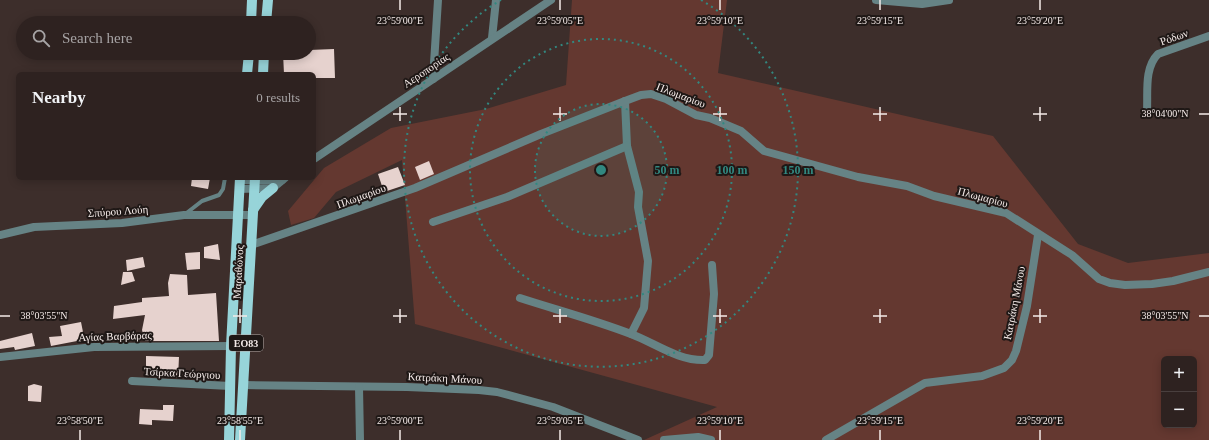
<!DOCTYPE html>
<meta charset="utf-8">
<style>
body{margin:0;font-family:"Times New Roman",serif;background:#3a2f2d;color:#f1f3f6}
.controls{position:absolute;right:12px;bottom:12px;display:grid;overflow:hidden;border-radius:6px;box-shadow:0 2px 10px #0003}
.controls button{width:36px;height:36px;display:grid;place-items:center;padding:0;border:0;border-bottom:1px solid #493f3e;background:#2e2220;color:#f1f3f6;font:20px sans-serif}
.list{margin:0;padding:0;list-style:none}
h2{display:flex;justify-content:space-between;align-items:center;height:52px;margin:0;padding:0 16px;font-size:17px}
h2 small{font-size:13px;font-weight:400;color:#a7a4a5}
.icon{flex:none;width:22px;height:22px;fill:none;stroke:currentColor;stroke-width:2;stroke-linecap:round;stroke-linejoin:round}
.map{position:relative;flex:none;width:1209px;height:440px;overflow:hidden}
.search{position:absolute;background:#2e2220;box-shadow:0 2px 10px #0003;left:16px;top:16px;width:300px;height:44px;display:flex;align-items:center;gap:10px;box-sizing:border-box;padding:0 14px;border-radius:22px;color:#a7a4a5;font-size:15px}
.panel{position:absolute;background:#2e2220;box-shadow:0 2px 10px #0003;left:16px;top:72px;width:300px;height:108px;border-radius:6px}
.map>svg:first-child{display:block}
.green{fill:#643830;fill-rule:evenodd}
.building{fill:#e6d2ce}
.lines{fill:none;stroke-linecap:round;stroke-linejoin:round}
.service{stroke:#668385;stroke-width:4}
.minor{stroke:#668385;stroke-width:8}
.tertiary{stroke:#668385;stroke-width:8}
.primary{stroke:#97d4d9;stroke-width:10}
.ticks{fill:none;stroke:#f5ebe9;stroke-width:1.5}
.ring{fill:none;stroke:#328880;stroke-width:2;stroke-dasharray:2 4}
.labels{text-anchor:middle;stroke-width:4;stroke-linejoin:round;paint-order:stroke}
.shield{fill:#1f1816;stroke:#b5acaa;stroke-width:1}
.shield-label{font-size:10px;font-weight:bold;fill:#f5ebe9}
.street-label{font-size:11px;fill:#f5ebe9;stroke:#1f1816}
.ticks-label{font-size:10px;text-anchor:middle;fill:#f5ebe9;stroke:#1f1816;stroke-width:4;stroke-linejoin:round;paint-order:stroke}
.centre{fill:#328880;stroke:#1f1816;stroke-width:2}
.ring-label{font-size:12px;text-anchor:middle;font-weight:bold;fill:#328880;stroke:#1f1816;stroke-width:4;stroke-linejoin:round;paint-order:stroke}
</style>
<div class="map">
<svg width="1209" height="440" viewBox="0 0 1209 440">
<rect width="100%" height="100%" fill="#3d2e2b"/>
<!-- green -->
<path class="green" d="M572 0H727L718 73 993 136 1078 244 1128 263 1209 253V440H644L717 407 415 324 402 160 336 192 314 218 291 225 288 211 324 168 391 128 486 109 566 85ZM1164 359H1194V425H1164Z"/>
<!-- building -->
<g class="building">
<polygon points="334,49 335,78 314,78 314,74 284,74 283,53 309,53 309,50"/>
<polygon points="429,161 434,174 420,180 415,167"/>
<polygon points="398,167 405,185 384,192 378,174"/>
<polygon points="192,178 210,178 208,189 191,186"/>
<polygon points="218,244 220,260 204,258 204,247"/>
<polygon points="200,252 200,269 187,270 185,253"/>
<polygon points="143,257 145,267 127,271 126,260"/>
<polygon points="123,272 132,272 135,281 121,285"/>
<polygon points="170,274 187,275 188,295 216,293 219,341 145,341 142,330 145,315 113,319 114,306 142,302 142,298 169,296 168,283"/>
<polygon points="81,322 85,342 79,343 77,341 51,346 49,337 62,336 60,326"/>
<polygon points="32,333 35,346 15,350 14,347 0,349 0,341"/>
<polygon points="146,356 179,357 178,378 161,377 161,369 146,369"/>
<polygon points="34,384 42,386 41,402 28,401 28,386"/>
<polygon points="163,405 174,405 173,421 152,420 152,425 139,424 140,409 163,410"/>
</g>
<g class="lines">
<!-- service -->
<polyline class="service" points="184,215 202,201 219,195 223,189 225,178"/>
<!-- minor -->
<g class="minor">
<polyline points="492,38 496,0"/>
<polyline points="433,79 438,0"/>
<polyline points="625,101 627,146 639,192 638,207 648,261 644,308 631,334"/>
<path d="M1147 111C1148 92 1144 68 1158 54L1209 36"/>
<polyline points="433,222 507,197 627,146"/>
<polyline points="0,235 34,227 122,223 184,215 253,215"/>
<polyline points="251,245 415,188 541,134 625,101 641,95 651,94 666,99 696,115 710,118 741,131 764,151 858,177 907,186 934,196 1006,213 1072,255 1099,279 1110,283 1125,285 1152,284 1173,281 1209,272"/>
<path d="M520 298C557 310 595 320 631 334 655 343 678 361 705 360L709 355 714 294 712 265"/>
<polyline points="0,357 94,347 231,346"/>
<polyline points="132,381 230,386"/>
<polyline points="243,385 407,387 479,390 497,392 553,407 638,440"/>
<polyline points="359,387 360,440"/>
<polyline points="664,440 698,437 711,440"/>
<polyline points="826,440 925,383 982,376 1004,368 1012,360 1016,351 1027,306 1038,235"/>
</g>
<!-- tertiary -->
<g class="tertiary">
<polyline points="876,0 922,4 949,0"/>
<polyline points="314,159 551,0"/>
<polyline points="240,180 282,180"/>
<polyline points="239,189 273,188 285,178"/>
</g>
<!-- primary -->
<g class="primary">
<polyline points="251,23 252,0"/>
<polyline points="266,23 268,0"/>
<polyline points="247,74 249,53"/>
<polyline points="263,74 264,53"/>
<polyline points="253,210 262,197 273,188"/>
<polyline points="229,440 231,346 240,178"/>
<polyline points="240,440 255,178"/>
</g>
</g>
<!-- ticks -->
<path class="ticks" d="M400 0V10M560 0V10M720 0V10M880 0V10M1040 0V10M400 107V121M560 107V121M720 107V121M880 107V121M1040 107V121M393 114H407M553 114H567M713 114H727M873 114H887M1033 114H1047M1199 114H1209M240 309V323M400 309V323M560 309V323M720 309V323M880 309V323M1040 309V323M0 316H10M233 316H247M393 316H407M553 316H567M713 316H727M873 316H887M1033 316H1047M1199 316H1209M80 430V440M240 430V440M400 430V440M560 430V440M720 430V440M880 430V440M1040 430V440"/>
<!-- distance rings -->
<circle cx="601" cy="170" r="66" fill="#328880" fill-opacity=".12"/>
<g class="ring">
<circle cx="601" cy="170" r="66"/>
<circle cx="601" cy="170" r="131"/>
<path d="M701 0A197 197 0 1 1 501 0"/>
</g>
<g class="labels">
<!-- shield labels -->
<rect class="shield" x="229" y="335" width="34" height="16" rx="3"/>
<g class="shield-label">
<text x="246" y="347">ΕΟ83</text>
</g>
<!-- street labels -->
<g class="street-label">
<text transform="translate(1174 37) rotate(-19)" y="4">Ρόδων</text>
<text transform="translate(426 70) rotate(-34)" y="4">Αεροπορίας</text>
<text transform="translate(681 95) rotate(21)" y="4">Πλωμαρίου</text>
<text transform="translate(361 196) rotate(-20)" y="4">Πλωμαρίου</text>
<text transform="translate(983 197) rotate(15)" y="4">Πλωμαρίου</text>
<text transform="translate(118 211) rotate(-4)" y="4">Σπύρου Λούη</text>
<text transform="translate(238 272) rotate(-87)" y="4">Μαραθώνος</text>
<text transform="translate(1014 303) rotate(-79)" y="4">Κατράκη Μάνου</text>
<text transform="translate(115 336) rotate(-2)" y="4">Αγίας Βαρβάρας</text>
<text transform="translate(182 373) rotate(3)" y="4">Τσίρκα Γεώργιου</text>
<text transform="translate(445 378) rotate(3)" y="4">Κατράκη Μάνου</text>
</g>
</g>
<g class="ticks-label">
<text x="400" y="24">23°59'00"E</text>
<text x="560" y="24">23°59'05"E</text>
<text x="720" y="24">23°59'10"E</text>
<text x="880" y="24">23°59'15"E</text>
<text x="1040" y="24">23°59'20"E</text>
<text x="1165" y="117">38°04'00"N</text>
<text x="44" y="319">38°03'55"N</text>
<text x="1165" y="319">38°03'55"N</text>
<text x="80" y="424">23°58'50"E</text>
<text x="240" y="424">23°58'55"E</text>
<text x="400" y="424">23°59'00"E</text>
<text x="560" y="424">23°59'05"E</text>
<text x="720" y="424">23°59'10"E</text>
<text x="880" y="424">23°59'15"E</text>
<text x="1040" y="424">23°59'20"E</text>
</g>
<circle cx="601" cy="170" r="6" class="centre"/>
<g class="ring-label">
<text x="667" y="174">50 m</text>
<text x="732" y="174">100 m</text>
<text x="798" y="174">150 m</text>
</g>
</svg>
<div class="controls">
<button>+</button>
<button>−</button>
</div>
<div class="search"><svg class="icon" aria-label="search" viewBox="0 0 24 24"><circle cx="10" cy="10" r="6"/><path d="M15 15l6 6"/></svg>Search here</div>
<section class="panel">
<h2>Nearby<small>0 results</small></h2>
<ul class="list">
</ul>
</section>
</div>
